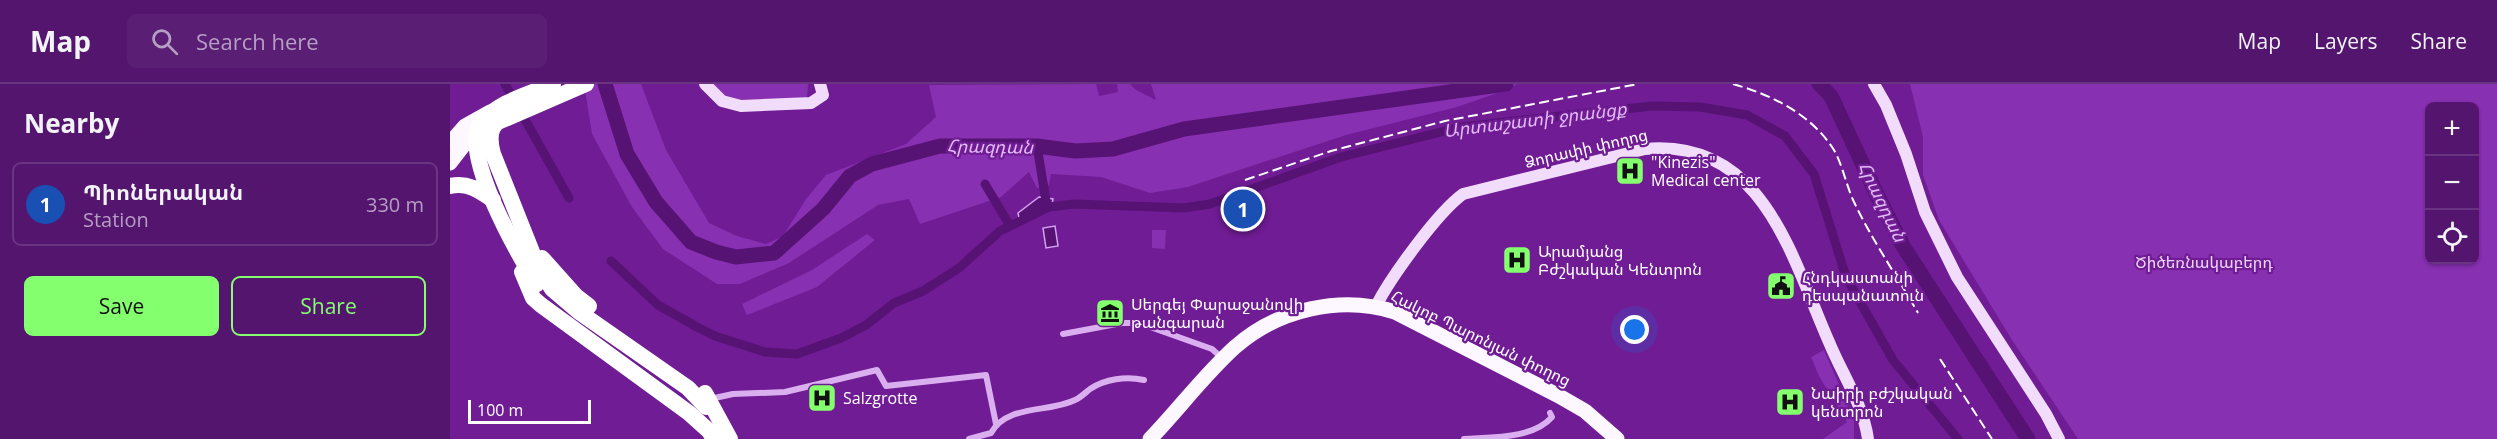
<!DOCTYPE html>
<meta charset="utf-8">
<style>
body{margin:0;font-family:"Open Sans","Noto Sans Armenian",sans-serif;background:#5a1e74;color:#f1f3f6}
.controls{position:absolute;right:18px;top:18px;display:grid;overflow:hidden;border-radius:9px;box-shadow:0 2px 4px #0004}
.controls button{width:54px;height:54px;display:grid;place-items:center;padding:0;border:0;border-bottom:2px solid #6a3482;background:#54156f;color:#f1f3f6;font:30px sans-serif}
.scale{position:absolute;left:18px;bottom:15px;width:123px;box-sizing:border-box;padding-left:6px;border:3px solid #fff;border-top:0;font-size:16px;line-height:21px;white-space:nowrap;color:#fff;-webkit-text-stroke:4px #701c94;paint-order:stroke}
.you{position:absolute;left:1185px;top:246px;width:21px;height:21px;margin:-15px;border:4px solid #fff;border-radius:50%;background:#1a73e8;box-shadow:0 0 0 9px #1a73e833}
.badge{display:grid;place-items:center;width:39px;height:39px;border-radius:50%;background:#84ff6d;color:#fff;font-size:20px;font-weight:700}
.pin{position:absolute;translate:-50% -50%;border:3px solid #fff;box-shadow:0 2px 6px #0006}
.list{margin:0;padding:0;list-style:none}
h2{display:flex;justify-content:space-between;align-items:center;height:78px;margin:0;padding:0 24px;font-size:26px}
h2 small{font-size:20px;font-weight:400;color:#b59fc3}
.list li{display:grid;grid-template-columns:39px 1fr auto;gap:18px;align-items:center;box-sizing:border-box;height:84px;margin:0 12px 12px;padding:0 12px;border:2px solid #6a3482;border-radius:9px}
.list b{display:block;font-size:22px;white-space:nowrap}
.list p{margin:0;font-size:20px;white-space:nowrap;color:#b59fc3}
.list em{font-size:20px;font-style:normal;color:#b59fc3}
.actions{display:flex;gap:12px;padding:18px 24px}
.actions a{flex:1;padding:14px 0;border:2px solid #84ff6d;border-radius:9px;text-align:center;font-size:21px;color:#84ff6d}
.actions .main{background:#84ff6d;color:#111}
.icon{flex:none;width:33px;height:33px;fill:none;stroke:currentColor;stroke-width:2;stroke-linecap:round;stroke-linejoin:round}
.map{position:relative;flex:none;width:2047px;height:355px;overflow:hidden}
header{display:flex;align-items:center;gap:36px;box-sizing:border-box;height:84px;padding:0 30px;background:#54156f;border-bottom:2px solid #6a3482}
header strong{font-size:28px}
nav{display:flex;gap:33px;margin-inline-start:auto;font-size:21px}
.search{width:420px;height:54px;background:#5a1e74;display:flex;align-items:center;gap:15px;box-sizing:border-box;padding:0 21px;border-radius:9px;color:#b59fc3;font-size:22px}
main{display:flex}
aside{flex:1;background:#54156f}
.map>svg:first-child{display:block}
.green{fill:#8830b2;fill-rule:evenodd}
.water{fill:#561373;stroke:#d6a2f1;stroke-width:1.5}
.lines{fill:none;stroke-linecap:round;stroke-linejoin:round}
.canal{stroke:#561373;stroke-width:9}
.river{stroke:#561373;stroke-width:15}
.street{stroke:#daafef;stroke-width:6}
.secondary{stroke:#f1dcfb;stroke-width:12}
.primary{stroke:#fdf7ff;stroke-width:15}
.highway{stroke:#fff;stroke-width:16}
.rail{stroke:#fff;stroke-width:2;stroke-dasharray:10 4.5;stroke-linecap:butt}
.labels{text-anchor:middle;stroke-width:4.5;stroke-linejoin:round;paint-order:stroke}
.street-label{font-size:16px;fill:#fff;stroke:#701c94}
.poi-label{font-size:16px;fill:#fff;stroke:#701c94;text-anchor:start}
.park-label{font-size:16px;fill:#eed5fb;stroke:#701c94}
.water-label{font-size:18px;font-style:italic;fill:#e2bbf6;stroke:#701c94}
</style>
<header>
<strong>Map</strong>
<div class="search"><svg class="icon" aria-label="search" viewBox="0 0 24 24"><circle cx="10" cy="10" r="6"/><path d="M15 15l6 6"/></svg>Search here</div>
<nav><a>Map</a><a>Layers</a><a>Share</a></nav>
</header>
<main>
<aside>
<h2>Nearby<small></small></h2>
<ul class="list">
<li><span class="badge" style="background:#1a4fb4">1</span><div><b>Պիոներական</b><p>Station</p></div><em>330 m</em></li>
</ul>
<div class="actions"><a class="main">Save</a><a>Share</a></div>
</aside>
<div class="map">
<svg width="2047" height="355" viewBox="0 0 2047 355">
<rect width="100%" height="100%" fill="#701c94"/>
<!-- green -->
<g class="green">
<polygon points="134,0 191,0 216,66 259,139 287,152 316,160 333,152 356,115 376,91 456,60 486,33 479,1 646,0 649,12 668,8 667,0 680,0 686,6 706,16 701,0 1067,0 1059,5 1007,23 896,51 738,103 700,109 651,93 601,90 599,101 587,104 579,88 551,113 470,140 459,115 428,121 339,179 290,200 267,200 213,165 182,123 142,50"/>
<path d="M262 0H358L357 13C328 15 280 29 262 0Z"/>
<path d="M1460 0H2047V355H1628L1562 256 1489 136 1473 91V53ZM1980 22H2024V176H1980Z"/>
<polygon points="702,146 716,146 715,165 702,164"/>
<polygon points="417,150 425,156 367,203 297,231 292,220 362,186"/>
<polygon points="1374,266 1404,335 1404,355 1373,355 1397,338 1369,292 1361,273"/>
</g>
<!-- water -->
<g class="water">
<polygon points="589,113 603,115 602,120 569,134 568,129"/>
<polygon points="605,142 608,162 596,164 593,144"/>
</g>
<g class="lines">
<!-- canal -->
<g class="canal">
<polyline points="55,0 119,114"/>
<polyline points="587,62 596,117 588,122"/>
<polyline points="535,100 560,142"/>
<polyline points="161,177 208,221 247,243 265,252 315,268 347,270 391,254 416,241 444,219 473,207 509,184 550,147 599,123 624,120 734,124 760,120 891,73 1011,43 1202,22 1250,23 1297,31 1335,52 1364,90 1396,193 1443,276 1508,355"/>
</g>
<!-- river -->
<g class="river">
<polyline points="155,0 177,70 206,118 241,158 266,168 286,173 324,169 373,125 400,92 422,80 490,62 587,62 625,67 663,65 734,45 1056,0"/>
<polyline points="1369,0 1381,12 1427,111 1453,162 1578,355"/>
</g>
<!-- street -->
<g class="street">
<polyline points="613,250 672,239 689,239 762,265 773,275"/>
<polyline points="260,315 283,310 335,308 427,286 436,302 536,291 546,340"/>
<path d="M519 355 541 349C557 320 599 329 625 316 630 314 635 309 640 305 655 295 676 292 694 296"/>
<path d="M1014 355C1042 353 1083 355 1102 333L1100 329"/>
</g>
<!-- secondary -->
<g class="secondary">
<polyline points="255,0 272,17 291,22 361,19 373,11 370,0"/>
<polyline points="1424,0 1436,21 1456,70 1475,128 1507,193 1596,330 1609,355"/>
<path d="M926 222C941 193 987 129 1013 110L1195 65C1313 54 1341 172 1379 258 1392 290 1413 320 1418 355"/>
</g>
<!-- primary -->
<g class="primary">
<polyline points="0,59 15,42 40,28"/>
<polyline points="0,79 17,57 35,45"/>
<path d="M700 355C729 325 754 291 785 263 828 225 891 211 945 228L1109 312 1135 327 1167 355"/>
</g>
<!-- highway -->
<g class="highway">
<path d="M136 0 48 38C38 45 40 59 43 70L86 178 102 205 129 228 238 304 256 323"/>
<path d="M0 102C17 98 29 106 43 116"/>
<polyline points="92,174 126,212 139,222"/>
<polyline points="72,188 83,214 91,221 239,329 259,347 264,355"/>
<path d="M87 200C69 173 9 67 31 39 47 18 80 10 103 0"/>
<polyline points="255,309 280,355"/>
</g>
<!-- rail -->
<g class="rail">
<path d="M1283 0C1322 11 1361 30 1384 66 1393 82 1396 101 1404 118 1422 156 1447 192 1468 229"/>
<polyline points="795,96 881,67 995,37 1188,0"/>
<polyline points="1490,275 1542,355"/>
</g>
</g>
<!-- icons -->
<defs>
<g id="hospital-square" transform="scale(1.5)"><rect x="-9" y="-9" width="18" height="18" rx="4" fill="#84ff6d" stroke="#701c94"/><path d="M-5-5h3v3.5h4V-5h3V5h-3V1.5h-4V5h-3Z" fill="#111"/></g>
<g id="civic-square" transform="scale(1.5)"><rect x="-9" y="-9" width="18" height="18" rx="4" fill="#84ff6d" stroke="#701c94"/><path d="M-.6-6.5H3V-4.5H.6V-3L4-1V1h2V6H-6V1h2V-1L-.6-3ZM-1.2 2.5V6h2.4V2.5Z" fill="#111"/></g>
<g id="museum-square" transform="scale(1.5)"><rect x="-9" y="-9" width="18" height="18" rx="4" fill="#84ff6d" stroke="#701c94"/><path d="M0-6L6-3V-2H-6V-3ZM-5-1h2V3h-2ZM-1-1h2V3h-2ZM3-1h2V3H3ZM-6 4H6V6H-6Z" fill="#111"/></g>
</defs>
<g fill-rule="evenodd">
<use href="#hospital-square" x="1180" y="87"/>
<use href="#hospital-square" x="1067" y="176"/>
<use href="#civic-square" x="1331" y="202"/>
<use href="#museum-square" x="660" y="229"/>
<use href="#hospital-square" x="372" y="314"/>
<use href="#hospital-square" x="1340" y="318"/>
</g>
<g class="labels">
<!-- street labels -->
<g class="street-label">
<text transform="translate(1136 64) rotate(-13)" y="6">Ձորափի փողոց</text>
<text transform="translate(1031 254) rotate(26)" y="6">Հակոբ Պարոնյան փողոց</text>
</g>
<!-- poi labels -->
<g class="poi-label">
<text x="1201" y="84">"Kinezis"<tspan x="1201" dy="18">Medical center</tspan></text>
<text x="1088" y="173">Արամյանց<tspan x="1088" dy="18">Բժշկական Կենտրոն</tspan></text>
<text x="1352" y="199">Հնդկաստանի<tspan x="1352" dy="18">դեսպանատուն</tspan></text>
<text x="681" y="226">Սերգեյ Փարաջանովի<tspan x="681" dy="18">թանգարան</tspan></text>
<text x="1361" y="315">Նաիրի բժշկական<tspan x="1361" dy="18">կենտրոն</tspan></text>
<text x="393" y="320">Salzgrotte</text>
</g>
<!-- park labels -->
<g class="park-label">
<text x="1754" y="184">Ծիծեռնակաբերդ</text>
</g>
<!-- water labels -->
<g class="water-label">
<text transform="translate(1085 36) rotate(-7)" y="6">Արտաշատի ջրանցք</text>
<text transform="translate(540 63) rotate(1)" y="6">Հրազդան</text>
<text transform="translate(1432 118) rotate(64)" y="6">Հրազդան</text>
</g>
</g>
</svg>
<div class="controls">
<button>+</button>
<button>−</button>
<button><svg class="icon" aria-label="locate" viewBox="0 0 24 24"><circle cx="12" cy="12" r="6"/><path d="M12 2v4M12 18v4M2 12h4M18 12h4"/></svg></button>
</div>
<div class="scale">100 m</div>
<div class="you"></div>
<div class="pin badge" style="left:793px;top:125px;background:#1a4fb4">1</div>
</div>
</main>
